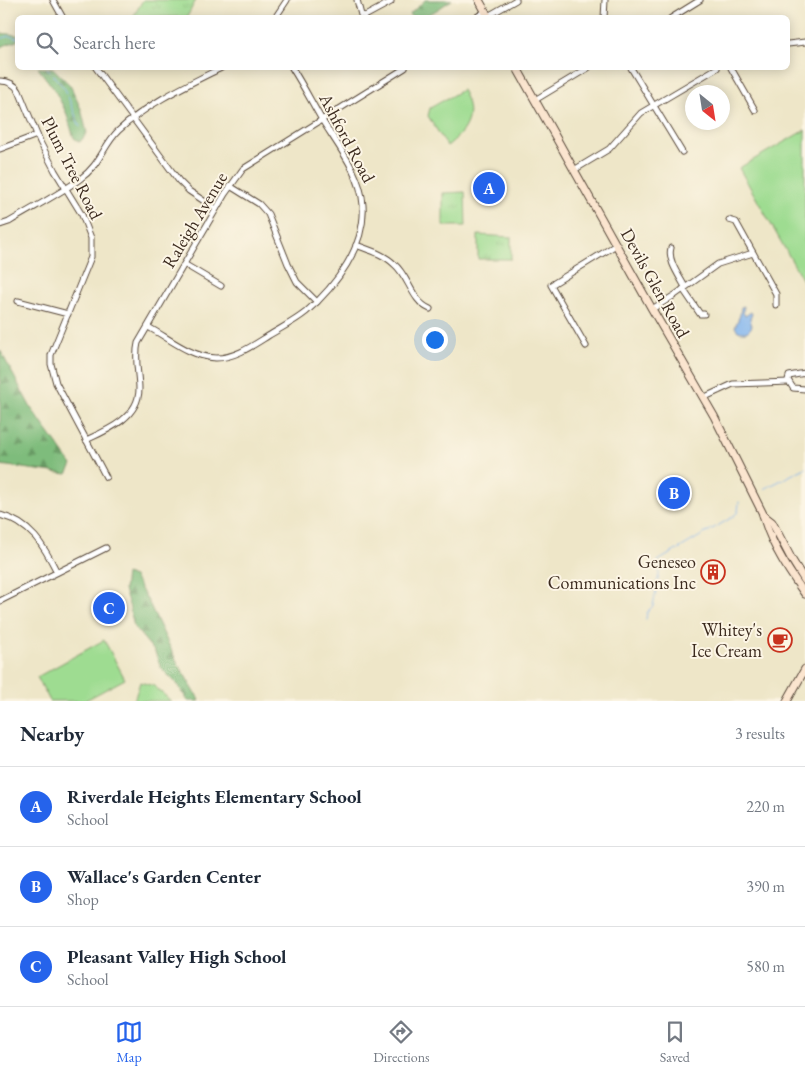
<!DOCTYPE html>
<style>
body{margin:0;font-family:"EB Garamond",serif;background:#f6f6f7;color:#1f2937}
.compass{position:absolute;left:685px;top:85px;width:45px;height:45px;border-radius:50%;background:#fff;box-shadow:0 2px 12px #0003;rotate:150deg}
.you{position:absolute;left:434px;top:339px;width:18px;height:18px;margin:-12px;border:4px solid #fff;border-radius:50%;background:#1a73e8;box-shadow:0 0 0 8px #1a73e833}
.badge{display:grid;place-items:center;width:32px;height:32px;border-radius:50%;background:#2563eb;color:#fff;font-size:16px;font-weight:700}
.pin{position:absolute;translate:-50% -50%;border:2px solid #fff;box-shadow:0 1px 5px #0006}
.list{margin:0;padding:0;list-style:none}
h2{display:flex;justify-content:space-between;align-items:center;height:65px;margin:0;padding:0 20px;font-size:21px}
h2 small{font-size:16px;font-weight:400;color:#747a83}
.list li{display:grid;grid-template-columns:32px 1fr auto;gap:15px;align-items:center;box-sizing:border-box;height:80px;padding:0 20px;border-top:1px solid #e0e1e3}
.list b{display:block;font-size:19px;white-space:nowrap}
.list p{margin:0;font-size:16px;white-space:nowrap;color:#747a83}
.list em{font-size:16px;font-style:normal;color:#747a83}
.icon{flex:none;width:28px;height:28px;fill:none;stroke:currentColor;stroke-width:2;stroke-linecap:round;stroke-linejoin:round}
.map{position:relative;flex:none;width:805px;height:701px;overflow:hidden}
.search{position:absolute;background:#fff;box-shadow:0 2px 12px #0003;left:15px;right:15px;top:15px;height:55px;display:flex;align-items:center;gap:12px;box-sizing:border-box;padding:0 18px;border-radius:8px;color:#747a83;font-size:19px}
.sheet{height:305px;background:#fff}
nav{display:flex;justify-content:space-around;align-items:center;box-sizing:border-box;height:70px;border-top:1px solid #e0e1e3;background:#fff;font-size:14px;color:#747a83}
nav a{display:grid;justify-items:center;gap:2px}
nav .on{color:#2563eb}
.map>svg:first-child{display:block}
.grass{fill:#9edc91;stroke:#6c8358}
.forest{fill:url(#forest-firs);stroke:#5c734c}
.park{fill:url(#park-tufts);stroke:#6c8358}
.water{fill:#80b4ee;stroke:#5e6f86}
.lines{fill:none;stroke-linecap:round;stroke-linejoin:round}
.stream{stroke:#80b4ee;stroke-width:1}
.minor-casing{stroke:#564638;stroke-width:7}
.secondary-casing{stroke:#564638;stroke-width:9}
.minor{stroke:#fff;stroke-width:5}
.secondary{stroke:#fbe5cf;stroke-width:7}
.labels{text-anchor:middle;stroke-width:4;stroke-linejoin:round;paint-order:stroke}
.street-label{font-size:18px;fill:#3b2a1e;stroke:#fcf5e5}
.poi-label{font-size:18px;fill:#3b2a1e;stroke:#fcf5e5;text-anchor:end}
</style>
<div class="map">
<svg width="805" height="701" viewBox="0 0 805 701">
<defs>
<pattern id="forest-firs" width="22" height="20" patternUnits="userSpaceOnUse" patternTransform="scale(1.25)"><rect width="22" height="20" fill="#7ebc7b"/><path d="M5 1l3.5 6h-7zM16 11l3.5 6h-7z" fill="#689964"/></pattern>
<pattern id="park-tufts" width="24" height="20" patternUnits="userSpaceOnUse" patternTransform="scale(1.25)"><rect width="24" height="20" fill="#9edc91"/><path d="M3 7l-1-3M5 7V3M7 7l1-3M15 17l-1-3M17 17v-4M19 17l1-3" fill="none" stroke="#89bd7d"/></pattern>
</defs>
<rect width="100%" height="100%" fill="#fcf5e5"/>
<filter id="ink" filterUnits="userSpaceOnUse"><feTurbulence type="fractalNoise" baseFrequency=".02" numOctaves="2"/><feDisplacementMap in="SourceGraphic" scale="10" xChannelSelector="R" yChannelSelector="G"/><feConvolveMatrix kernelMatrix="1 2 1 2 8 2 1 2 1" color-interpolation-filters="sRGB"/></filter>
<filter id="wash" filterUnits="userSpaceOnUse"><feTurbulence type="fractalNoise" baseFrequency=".0096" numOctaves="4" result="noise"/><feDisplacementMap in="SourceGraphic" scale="20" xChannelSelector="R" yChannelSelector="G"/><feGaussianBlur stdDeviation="1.12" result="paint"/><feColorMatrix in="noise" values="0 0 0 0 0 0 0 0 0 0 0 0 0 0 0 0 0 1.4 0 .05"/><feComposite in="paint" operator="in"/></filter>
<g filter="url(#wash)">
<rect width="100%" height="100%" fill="#eee6c8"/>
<!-- grass -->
<g class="grass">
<path d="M462 90C476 114 467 131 447 146L428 116 430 108Z"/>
<polygon points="805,130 805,284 739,168"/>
<polygon points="104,640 125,679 84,701 50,701 37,677"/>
<polygon points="140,682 154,686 171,701 134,701"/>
</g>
<!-- forest -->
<g class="forest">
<path d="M425 0H452C441 6 422 24 409 15Z"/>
<polygon points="0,33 17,35 17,41 0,47"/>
<polygon points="38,68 53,68 70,85 81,109 87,133 80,142 74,138 66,112 54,89"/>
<polygon points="0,350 31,408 72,465 67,474 0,465"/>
<polygon points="126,574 134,577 149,603 177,662 200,701 188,701 178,685 161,668 155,652 134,627 129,605 124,590"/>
</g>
<!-- park -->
<g class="park">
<polygon points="143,0 196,0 187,17 133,17"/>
<polygon points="465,192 466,226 443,226 443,193"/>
<polygon points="478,235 511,237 511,259 478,259"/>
</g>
<!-- water -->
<path class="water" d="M744 306 743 312 745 316 751 312 752 314 750 319 752 326C748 333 745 333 738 331L735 327 740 315 741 307Z"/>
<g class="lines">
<!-- stream -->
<g class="stream">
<polyline points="0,39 9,36 18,38"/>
<polyline points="47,68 65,89 80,127"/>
<polyline points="764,489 805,468"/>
<polyline points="646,619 647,612 653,606 659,574 658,561 731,518 738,512 739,502"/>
</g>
</g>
</g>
<g filter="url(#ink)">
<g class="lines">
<!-- minor casing -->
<g class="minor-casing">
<g id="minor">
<polyline points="53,0 63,18"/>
<polyline points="357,0 361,15 365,16 391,2 391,0"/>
<polyline points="488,16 516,0"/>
<polyline points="275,18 287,0"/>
<polyline points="475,18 486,11"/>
<polyline points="604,18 605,0"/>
<polyline points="671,18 700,0"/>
<polyline points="788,44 805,42"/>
<polyline points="96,68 179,181 189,191 216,209"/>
<polyline points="631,68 682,152"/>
<polyline points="731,68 755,110"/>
<path d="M0 81C8 81 15 84 19 91L40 142 55 171 82 215 91 238V257L51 355V364L56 383 106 477"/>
<polyline points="535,100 588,68"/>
<polyline points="0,149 37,135"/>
<polyline points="574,170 609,149 641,113 717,68"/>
<polyline points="230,186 259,204 268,214 288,264 297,282 317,302"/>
<polyline points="729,220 736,222 776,294 776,305"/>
<path d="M0 225 9 222C32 208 58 195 80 179 100 165 103 146 118 131 148 103 185 86 221 68"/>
<path d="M356 245C369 250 384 254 394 264 409 276 411 301 430 309"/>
<path d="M671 248C667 260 680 277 685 287"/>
<polyline points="184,264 221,286"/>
<polyline points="683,289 700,314 704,314"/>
<polyline points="18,301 68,314"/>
<polyline points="652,309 675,295 718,264 753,253"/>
<path d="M148 327C169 338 190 357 216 358 235 358 252 346 268 336 281 328 295 321 306 312 336 286 366 246 363 205 361 174 338 146 322 120 312 103 303 85 292 68"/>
<polyline points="586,346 551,285 616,245"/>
<polyline points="805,373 789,376 788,380 793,388 805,389"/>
<polyline points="703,398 733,384 789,382"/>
<path d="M86 440C108 430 139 417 139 389 139 373 134 359 138 343L225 194 243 169 405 68"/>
<path d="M0 515C31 523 44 546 57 572"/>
<polyline points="0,601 106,548"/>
</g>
</g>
<!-- secondary casing -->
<g class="secondary-casing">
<g id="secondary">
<polyline points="479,0 489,18"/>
<path d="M517 68 652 309 714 416 763 514C769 541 789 572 805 594"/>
<polyline points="763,515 772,522 792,560 805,581"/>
<polyline points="787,701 805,669"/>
</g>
</g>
<!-- minor -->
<use href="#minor" class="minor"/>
<!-- secondary -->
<use href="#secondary" class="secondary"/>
</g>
</g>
<!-- icons -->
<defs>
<g id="building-ring" transform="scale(1.25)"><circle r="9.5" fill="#fcf5e5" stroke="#c8321e" stroke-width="1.5"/><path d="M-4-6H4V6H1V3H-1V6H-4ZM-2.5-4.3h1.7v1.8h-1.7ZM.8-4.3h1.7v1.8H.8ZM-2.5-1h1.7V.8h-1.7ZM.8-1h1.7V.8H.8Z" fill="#c8321e"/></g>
<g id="cafe-ring" transform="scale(1.25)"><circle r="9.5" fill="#fcf5e5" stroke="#c8321e" stroke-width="1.5"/><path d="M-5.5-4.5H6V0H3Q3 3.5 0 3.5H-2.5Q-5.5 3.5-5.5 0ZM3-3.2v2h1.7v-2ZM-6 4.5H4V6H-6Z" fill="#c8321e"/></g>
</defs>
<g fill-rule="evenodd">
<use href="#building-ring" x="713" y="572"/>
<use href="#cafe-ring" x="780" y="640"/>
</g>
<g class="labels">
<!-- street labels -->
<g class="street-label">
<text transform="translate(347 138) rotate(62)" y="6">Ashford Road</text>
<text transform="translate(72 168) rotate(63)" y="6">Plum Tree Road</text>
<text transform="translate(195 220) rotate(-59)" y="6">Raleigh Avenue</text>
<text transform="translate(655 283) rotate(61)" y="6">Devils Glen Road</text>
</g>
<!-- poi labels -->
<g class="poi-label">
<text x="696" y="568">Geneseo<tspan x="696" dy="21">Communications Inc</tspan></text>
<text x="762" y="636">Whitey's<tspan x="762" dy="21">Ice Cream</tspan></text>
</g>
</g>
</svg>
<svg class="compass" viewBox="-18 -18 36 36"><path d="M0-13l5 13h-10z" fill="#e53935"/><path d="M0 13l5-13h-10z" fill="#747a83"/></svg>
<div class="you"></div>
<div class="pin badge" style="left:489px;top:188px">A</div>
<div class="pin badge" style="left:674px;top:493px">B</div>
<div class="pin badge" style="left:109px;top:608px">C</div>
<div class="search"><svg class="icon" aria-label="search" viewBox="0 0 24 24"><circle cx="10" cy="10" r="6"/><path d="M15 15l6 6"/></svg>Search here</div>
</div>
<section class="sheet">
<h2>Nearby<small>3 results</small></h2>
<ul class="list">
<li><span class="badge">A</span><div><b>Riverdale Heights Elementary School</b><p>School</p></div><em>220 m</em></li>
<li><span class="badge">B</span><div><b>Wallace's Garden Center</b><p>Shop</p></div><em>390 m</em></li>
<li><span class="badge">C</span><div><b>Pleasant Valley High School</b><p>School</p></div><em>580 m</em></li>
</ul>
</section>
<nav>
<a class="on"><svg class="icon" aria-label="map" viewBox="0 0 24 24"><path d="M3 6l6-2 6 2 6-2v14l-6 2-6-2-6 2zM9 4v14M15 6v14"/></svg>Map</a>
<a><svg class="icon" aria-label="directions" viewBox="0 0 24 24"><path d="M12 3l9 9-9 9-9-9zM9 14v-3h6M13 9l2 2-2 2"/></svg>Directions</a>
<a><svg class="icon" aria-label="saved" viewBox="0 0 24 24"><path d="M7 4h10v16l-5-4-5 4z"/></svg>Saved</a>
</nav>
